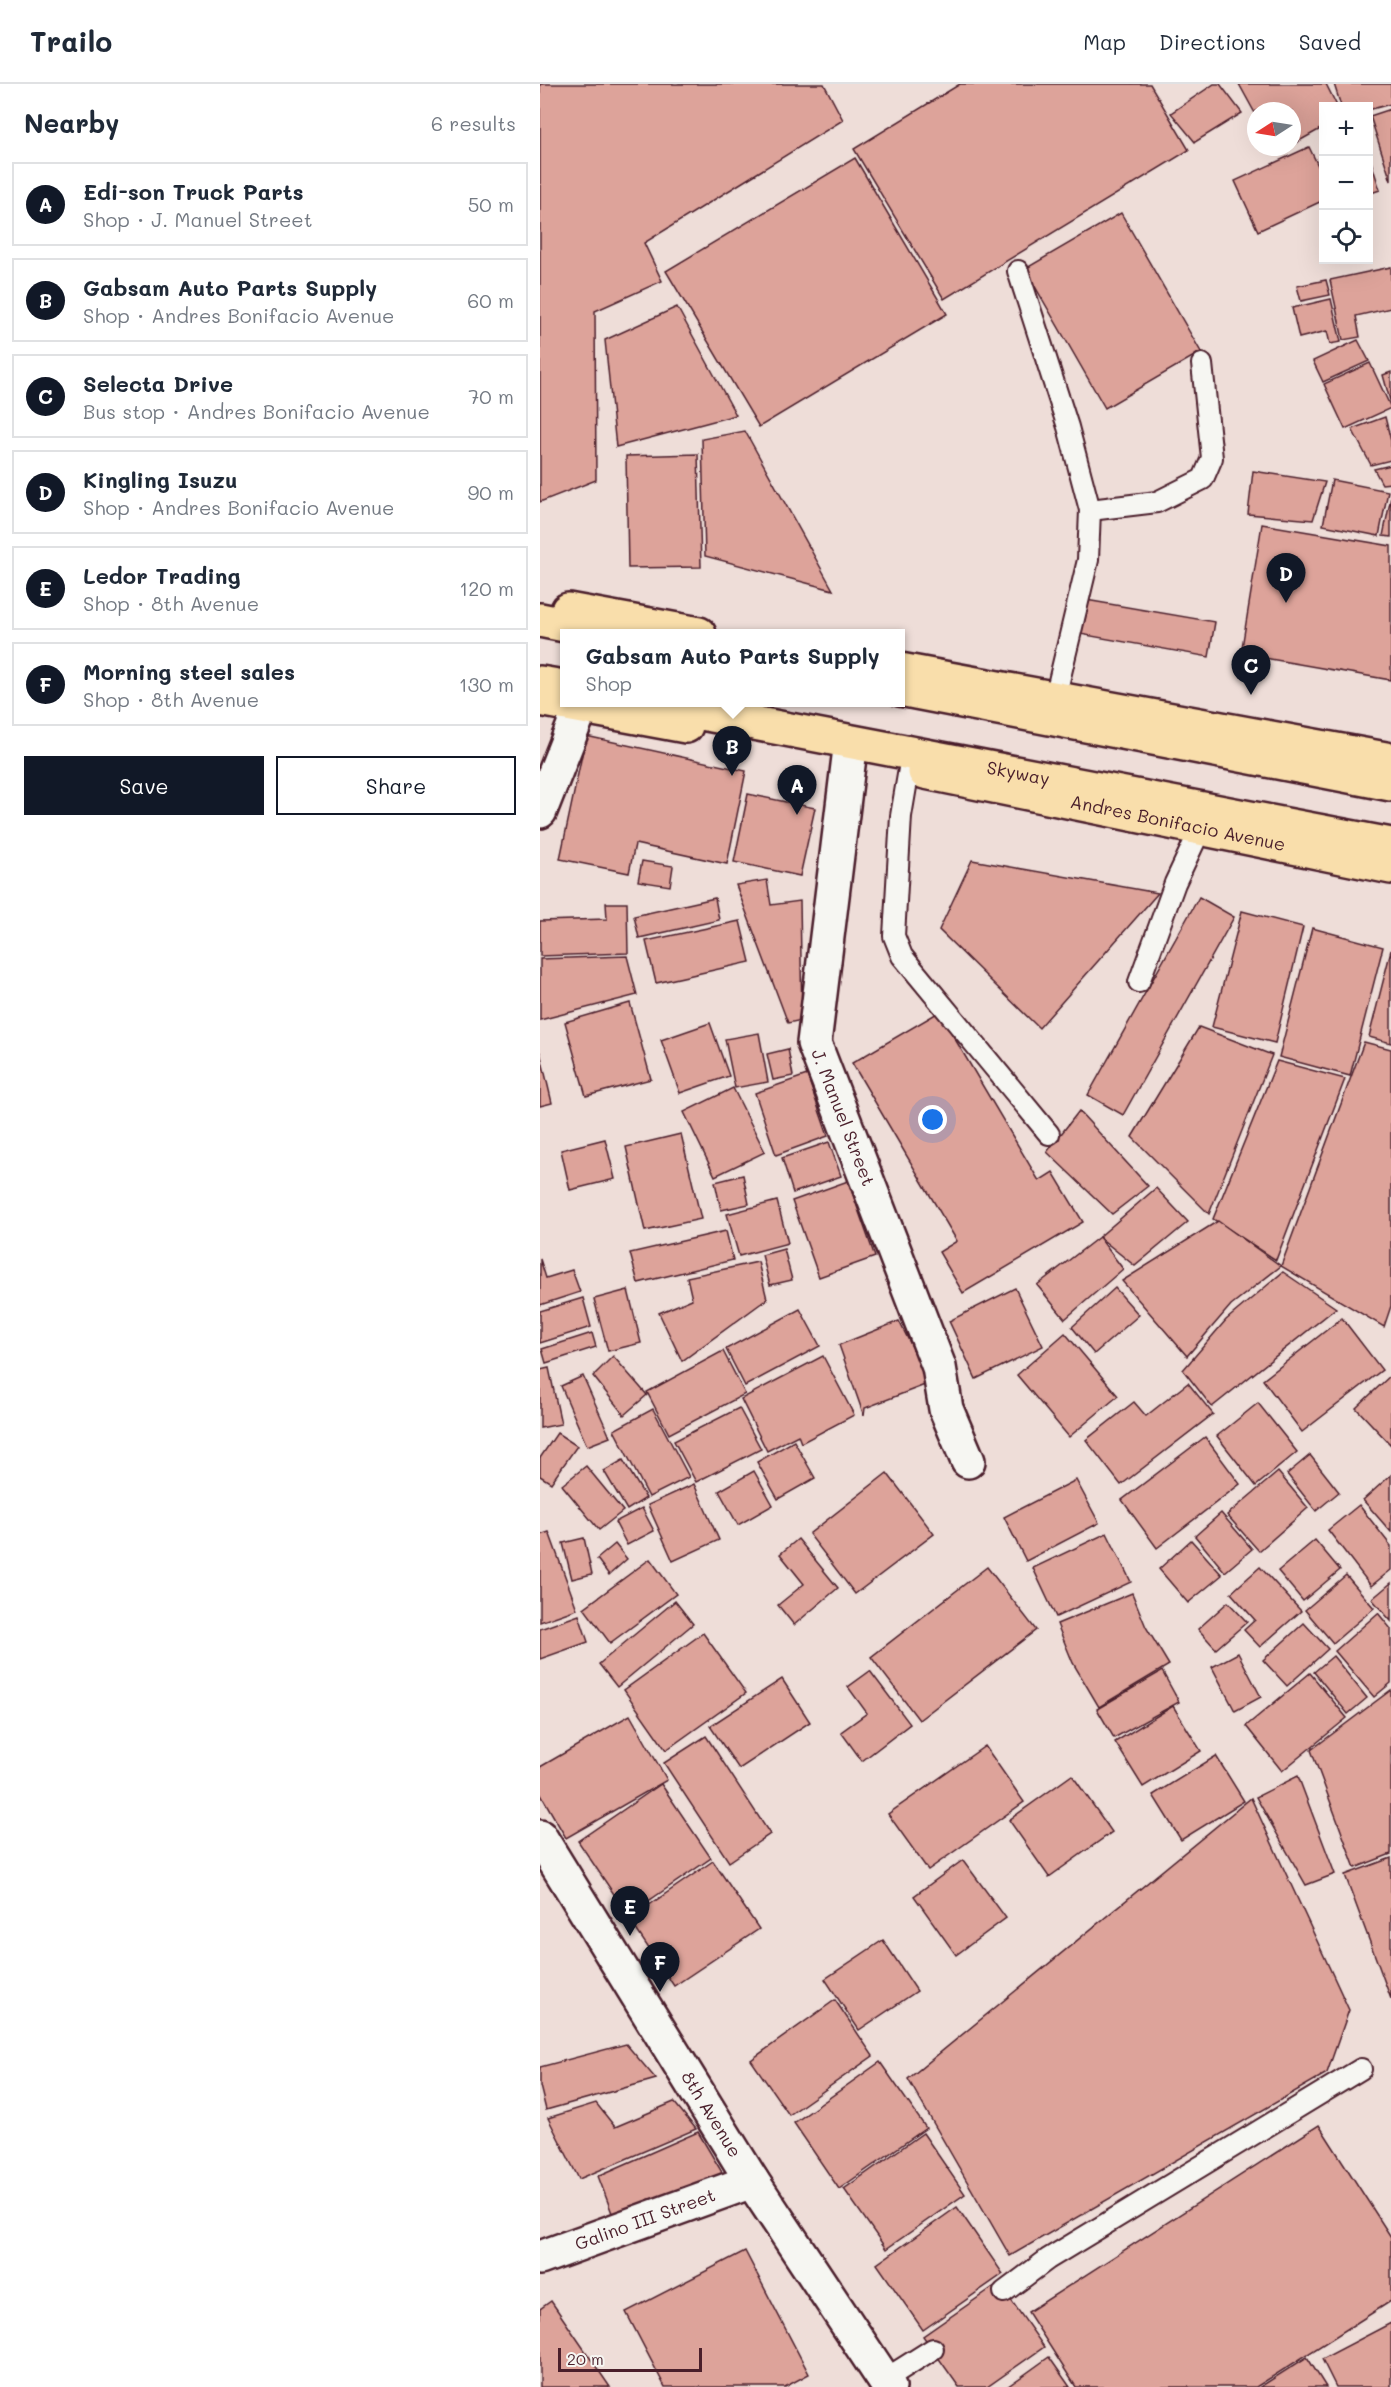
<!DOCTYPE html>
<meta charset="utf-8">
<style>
body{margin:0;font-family:Mali,sans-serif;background:#f2f2f3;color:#1f2937}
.controls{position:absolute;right:18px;top:18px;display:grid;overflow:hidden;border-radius:0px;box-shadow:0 6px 24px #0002}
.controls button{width:54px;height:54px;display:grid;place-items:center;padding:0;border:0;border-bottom:2px solid #e0e1e3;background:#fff;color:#1f2937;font:30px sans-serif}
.compass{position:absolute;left:707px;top:18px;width:54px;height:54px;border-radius:50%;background:#fff;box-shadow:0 6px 24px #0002;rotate:258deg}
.scale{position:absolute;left:18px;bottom:15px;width:144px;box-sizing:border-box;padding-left:6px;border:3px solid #4a1f2b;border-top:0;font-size:16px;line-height:21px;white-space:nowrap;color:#4a1f2b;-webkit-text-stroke:4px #f6f6f2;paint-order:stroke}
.you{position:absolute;left:393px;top:1036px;width:21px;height:21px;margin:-15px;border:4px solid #fff;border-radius:50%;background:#1a73e8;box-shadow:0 0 0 9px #1a73e833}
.badge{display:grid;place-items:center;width:39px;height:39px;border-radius:50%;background:#111827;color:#fff;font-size:20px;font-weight:700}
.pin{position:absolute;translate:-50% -50px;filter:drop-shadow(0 2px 3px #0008)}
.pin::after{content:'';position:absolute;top:32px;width:21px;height:18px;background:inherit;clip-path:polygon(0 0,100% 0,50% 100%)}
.popup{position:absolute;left:20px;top:545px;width:345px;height:78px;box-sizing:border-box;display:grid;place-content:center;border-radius:0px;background:#fff;filter:drop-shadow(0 2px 4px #0005);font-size:20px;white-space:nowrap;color:#747a83}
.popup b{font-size:22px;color:#1f2937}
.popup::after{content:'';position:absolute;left:50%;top:100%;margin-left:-12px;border:12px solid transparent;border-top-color:#fff}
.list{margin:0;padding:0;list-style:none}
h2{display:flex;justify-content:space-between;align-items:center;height:78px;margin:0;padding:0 24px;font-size:26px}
h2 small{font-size:20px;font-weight:400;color:#747a83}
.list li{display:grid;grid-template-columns:39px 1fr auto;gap:18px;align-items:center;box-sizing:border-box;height:84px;margin:0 12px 12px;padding:0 12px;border:2px solid #e0e1e3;border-radius:0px}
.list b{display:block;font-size:22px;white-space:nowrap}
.list p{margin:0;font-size:20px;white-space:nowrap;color:#747a83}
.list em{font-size:20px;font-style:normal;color:#747a83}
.actions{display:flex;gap:12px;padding:18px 24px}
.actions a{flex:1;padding:14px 0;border:2px solid #111827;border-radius:0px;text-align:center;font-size:21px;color:#111827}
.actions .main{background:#111827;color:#fff}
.icon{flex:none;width:33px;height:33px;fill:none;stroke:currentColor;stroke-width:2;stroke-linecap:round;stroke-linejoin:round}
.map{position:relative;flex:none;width:851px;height:2303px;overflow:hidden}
header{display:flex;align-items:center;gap:36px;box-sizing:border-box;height:84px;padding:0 30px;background:#fff;border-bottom:2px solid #e0e1e3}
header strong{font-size:28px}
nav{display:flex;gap:33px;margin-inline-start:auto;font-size:21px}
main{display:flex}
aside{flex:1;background:#fff}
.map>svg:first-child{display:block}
.building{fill:#dda39a;stroke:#4a1f2b;stroke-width:1.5}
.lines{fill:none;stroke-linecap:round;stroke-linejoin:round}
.lane-casing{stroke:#4a1f2b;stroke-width:24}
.street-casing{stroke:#4a1f2b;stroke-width:38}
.primary-casing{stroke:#4a1f2b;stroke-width:38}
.highway-casing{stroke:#4a1f2b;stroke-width:38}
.lane{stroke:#f6f6f2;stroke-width:20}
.street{stroke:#f6f6f2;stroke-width:33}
.primary{stroke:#f9deab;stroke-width:33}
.highway{stroke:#f9deab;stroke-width:33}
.labels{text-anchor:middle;stroke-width:6;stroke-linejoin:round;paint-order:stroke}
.street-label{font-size:18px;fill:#4a1f2b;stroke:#f6f6f2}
</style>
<header>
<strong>Trailo</strong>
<nav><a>Map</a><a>Directions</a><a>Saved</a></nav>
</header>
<main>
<aside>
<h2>Nearby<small>6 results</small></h2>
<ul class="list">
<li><span class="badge">A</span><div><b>Edi-son Truck Parts</b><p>Shop · J. Manuel Street</p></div><em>50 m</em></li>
<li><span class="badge">B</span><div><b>Gabsam Auto Parts Supply</b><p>Shop · Andres Bonifacio Avenue</p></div><em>60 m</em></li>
<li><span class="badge">C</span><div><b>Selecta Drive</b><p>Bus stop · Andres Bonifacio Avenue</p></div><em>70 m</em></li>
<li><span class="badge">D</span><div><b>Kingling Isuzu</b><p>Shop · Andres Bonifacio Avenue</p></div><em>90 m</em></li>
<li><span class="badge">E</span><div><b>Ledor Trading</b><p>Shop · 8th Avenue</p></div><em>120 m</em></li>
<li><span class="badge">F</span><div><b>Morning steel sales</b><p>Shop · 8th Avenue</p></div><em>130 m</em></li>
</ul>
<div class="actions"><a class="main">Save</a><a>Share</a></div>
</aside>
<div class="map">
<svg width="851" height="2303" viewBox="0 0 851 2303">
<rect width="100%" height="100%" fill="#eeddd8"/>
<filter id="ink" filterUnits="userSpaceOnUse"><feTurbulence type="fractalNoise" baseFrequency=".0167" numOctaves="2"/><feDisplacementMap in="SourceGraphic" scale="12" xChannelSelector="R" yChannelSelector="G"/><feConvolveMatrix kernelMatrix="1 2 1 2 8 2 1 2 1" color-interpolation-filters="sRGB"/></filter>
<g filter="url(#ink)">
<!-- building -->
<g class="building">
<polygon points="0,0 284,0 303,36 104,159 122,197 55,227 56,396 0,418"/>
<polygon points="420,0 610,0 649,66 404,215 314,65"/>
<polygon points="674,0 680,0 702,29 655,58 631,29"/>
<polygon points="699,0 786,0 797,22 784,22 784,43 752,61 752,27 716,27 716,31"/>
<polygon points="794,0 851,0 851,20 828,26 828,22 801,22"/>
<polygon points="851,25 851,97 830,32"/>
<polygon points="734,63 748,63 737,69"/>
<polygon points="769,63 784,94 784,116 718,147 695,97"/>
<polygon points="828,68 840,106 828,110"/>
<polygon points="315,74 407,230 219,343 126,187"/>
<polygon points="581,129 661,268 565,324 485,185"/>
<polygon points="851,183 851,224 816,232 820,253 803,256 790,196"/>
<polygon points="786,196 790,211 761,217 757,202"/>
<polygon points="791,215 801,258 790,260 787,247 759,254 752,224"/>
<polygon points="137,223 196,331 76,363 65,256"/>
<polygon points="818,256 829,277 783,298 773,277"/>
<polygon points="830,279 851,324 805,345 784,300"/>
<polygon points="851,288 851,320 843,291"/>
<polygon points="845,333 851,357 851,376 831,381 812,345"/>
<polygon points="205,347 293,506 165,472 162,355"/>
<polygon points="158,370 161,483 88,484 86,372"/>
<polygon points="851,381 851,399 842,400 834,385"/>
<polygon points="713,387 785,398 773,436 708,430"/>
<polygon points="792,396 848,407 839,452 783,441"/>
<polygon points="851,413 851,453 843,452"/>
<polygon points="722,440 851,462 851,596 701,570"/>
<polygon points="546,516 675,538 669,573 540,550"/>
<polygon points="46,652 206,687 187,780 95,760 89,789 20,775"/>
<polygon points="208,710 275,724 260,792 194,778"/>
<polygon points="432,776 618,809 499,944 399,846"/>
<polygon points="102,777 133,782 130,802 98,797"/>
<polygon points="227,796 231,821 260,817 262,936 248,939 196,801"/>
<polygon points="659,813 694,833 583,1031 548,1011"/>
<polygon points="175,814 179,836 99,854 94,832"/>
<polygon points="66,819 87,819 88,869 0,872 0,837 67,835"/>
<polygon points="702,827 763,843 735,959 672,943"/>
<polygon points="200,837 210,878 116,899 106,857"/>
<polygon points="772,844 843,863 810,992 739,973"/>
<polygon points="851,866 851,959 829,953"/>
<polygon points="87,872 97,911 0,936 0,875"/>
<polygon points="90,919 111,995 46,1012 25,938"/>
<polygon points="399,928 499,1097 513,1088 543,1138 423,1209 399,1168 417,1157 312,979"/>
<polygon points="170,939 189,992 140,1009 121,956"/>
<polygon points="659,943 732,971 669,1130 592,1053"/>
<polygon points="219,949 228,998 195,1004 185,955"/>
<polygon points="824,958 851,965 851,1222 844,1243 741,1182"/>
<polygon points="248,965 253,992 233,996 227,970"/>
<polygon points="0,968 12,1019 0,1022"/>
<polygon points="737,977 805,995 736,1176 673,1135"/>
<polygon points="267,991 288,1052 236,1071 215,1009"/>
<polygon points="193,1004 225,1068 175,1092 144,1028"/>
<polygon points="539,1027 608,1102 572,1130 507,1068"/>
<polygon points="141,1050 161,1135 105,1147 86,1063"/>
<polygon points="65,1055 75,1095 30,1106 21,1066"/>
<polygon points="289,1058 301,1092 253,1109 242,1074"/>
<polygon points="203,1091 209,1120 181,1126 175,1098"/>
<polygon points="308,1097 335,1173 279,1193 252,1117"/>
<polygon points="616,1104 648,1138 595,1182 559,1153"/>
<polygon points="237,1117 248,1159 199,1172 187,1130"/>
<polygon points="678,1137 741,1182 691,1221 647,1272 582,1197"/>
<polygon points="186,1147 193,1176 98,1199 90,1169"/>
<polygon points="559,1153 583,1185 525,1235 497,1201"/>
<polygon points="244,1165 252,1196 230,1201 222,1171"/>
<polygon points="0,1175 6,1194 32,1186 40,1208 0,1221"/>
<polygon points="218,1178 227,1215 142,1277 119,1229 152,1215 147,1193"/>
<polygon points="743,1188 796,1224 672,1323 643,1286 686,1236"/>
<polygon points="475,1204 503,1262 436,1295 409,1237"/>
<polygon points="575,1204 599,1231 554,1270 532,1243"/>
<polygon points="88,1206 101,1259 68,1267 54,1215"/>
<polygon points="43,1214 51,1243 0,1259 0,1227"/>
<polygon points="260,1225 280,1262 205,1302 186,1265"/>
<polygon points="802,1234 842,1286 762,1348 723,1296"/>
<polygon points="359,1237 390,1299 325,1324 324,1332 299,1261"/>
<polygon points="52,1249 56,1263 6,1279 2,1265"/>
<polygon points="525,1249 578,1312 529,1353 477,1291"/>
<polygon points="183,1267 205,1310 129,1350 107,1308"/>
<polygon points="73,1272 107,1311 84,1331 53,1292"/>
<polygon points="283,1272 314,1331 261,1359 258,1351 227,1367 201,1315"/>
<polygon points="9,1284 21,1340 0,1344 0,1286"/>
<polygon points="851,1291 851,1361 816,1324"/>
<polygon points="43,1292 70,1353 47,1362 21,1302"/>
<polygon points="648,1299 673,1330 581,1401 546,1356 594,1318 606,1332"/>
<polygon points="718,1319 757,1368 716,1402 677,1352"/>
<polygon points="199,1324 221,1365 156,1398 134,1357"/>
<polygon points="113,1325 149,1393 109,1413 74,1346"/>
<polygon points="17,1349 37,1362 11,1399 0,1392 0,1374"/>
<polygon points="665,1353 700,1400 617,1464 582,1416"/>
<polygon points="254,1357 275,1394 238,1415 217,1378"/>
<polygon points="770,1371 799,1408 776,1427 747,1390"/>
<polygon points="83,1376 106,1414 87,1426 64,1387"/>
<polygon points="46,1382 83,1427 59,1446 22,1401"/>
<polygon points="214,1387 233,1421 198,1441 179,1407"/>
<polygon points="738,1388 768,1424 719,1467 687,1431"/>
<polygon points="347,1389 394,1450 315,1510 269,1450"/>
<polygon points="851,1391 851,1448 823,1416"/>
<polygon points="536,1396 559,1439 486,1477 464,1433"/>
<polygon points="154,1400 179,1456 133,1477 108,1421"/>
<polygon points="819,1421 851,1462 851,1486 831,1502 788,1446"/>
<polygon points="102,1424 114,1447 87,1461 75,1438"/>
<polygon points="681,1429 712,1465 685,1488 655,1452"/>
<polygon points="9,1448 37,1525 0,1538 0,1451"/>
<polygon points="567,1449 591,1498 516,1533 493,1484"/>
<polygon points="44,1454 52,1490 32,1495 23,1459"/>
<polygon points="258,1455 298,1504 254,1541 238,1521 264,1500 240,1470"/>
<polygon points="651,1456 682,1491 648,1519 619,1485"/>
<polygon points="775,1456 800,1486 763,1517 738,1487"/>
<polygon points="75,1460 87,1475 69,1491 57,1475"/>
<polygon points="110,1475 136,1510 70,1559 44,1524"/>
<polygon points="447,1483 496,1546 379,1636 331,1573"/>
<polygon points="720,1483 761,1527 720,1563 704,1546 715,1536 691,1509"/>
<polygon points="806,1491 834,1524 793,1559 765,1526"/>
<polygon points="851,1499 851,1537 832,1515"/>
<polygon points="592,1509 606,1543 629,1581 559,1623 533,1579 517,1540"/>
<polygon points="135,1517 153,1540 77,1603 59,1580"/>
<polygon points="688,1518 707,1538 676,1565 658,1545"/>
<polygon points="838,1529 851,1545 851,1599 834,1613 795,1567"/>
<polygon points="39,1531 48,1558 0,1575 0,1545"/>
<polygon points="764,1539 788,1565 747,1602 723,1576"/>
<polygon points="163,1549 206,1609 126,1666 84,1606"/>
<polygon points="698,1569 721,1613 695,1627 672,1583"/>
<polygon points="793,1572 827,1614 808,1630 774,1588"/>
<polygon points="330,1587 370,1640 322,1677 301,1648 327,1629 308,1603"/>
<polygon points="622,1587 639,1618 574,1654 557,1625"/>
<polygon points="770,1589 807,1634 742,1687 706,1642"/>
<polygon points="242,1595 270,1638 199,1685 170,1642"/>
<polygon points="851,1606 851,1770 815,1784 771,1666"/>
<polygon points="633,1622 661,1667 603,1703 575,1658"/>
<polygon points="90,1631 127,1696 26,1754 0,1709 0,1683"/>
<polygon points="166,1652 230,1750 189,1778 124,1679"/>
<polygon points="445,1662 484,1718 388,1786 348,1730"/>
<polygon points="676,1672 704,1717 641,1756 613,1711"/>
<polygon points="532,1691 572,1748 509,1793 469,1736"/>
<polygon points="758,1692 795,1790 766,1801 716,1713"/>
<polygon points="121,1700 171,1774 88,1831 38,1757"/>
<polygon points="711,1714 809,1926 787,1989 470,2172 368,1995"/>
<polygon points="851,1774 851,1915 805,1791"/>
<polygon points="423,1776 466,1834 416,1871 374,1812"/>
<polygon points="173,1777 219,1845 134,1902 89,1835"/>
<polygon points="343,1856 377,1907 319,1946 285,1895"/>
<polygon points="295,1916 333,1972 249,2031 211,1976"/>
<polygon points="86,1960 116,1995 6,2026 0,2002 0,1983"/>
<polygon points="340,1978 386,2044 299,2105 254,2039"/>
<polygon points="134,2018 156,2045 39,2095 8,2034 56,2019 75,2043"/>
<polygon points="779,2041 851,2153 851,2217 716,2303 536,2303 488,2228"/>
<polygon points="158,2048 186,2095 75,2137 58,2092"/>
<polygon points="383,2049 425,2110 346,2165 304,2105"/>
<polygon points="417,2123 463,2190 383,2246 337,2180"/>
<polygon points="205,2167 269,2290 245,2303 125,2303 86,2228"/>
<polygon points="459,2199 504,2263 447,2303 419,2303 383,2252"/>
<polygon points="11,2217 70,2303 0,2303 0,2225"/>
<polygon points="851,2239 851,2303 796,2303 782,2275"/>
<polygon points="509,2273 530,2303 467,2303"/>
<polygon points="767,2273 786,2303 720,2303"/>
</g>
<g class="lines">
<!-- lane casing -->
<g class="lane-casing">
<g id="lane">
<polyline points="478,187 528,343 550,426 548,476 515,614"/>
<polyline points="550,426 617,418 663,395 672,374 662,280"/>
<polyline points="369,685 361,732 354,852 362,872 509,1050"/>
<polyline points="599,898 635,799 661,744"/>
<polyline points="464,2208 508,2175 821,1985"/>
<polyline points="344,2296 393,2265"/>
</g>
</g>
<!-- street casing -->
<g class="street-casing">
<g id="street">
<path id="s1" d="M309 673 274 959 399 1283 406 1325 428 1377"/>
<polyline points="0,727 41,623"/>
<path id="s2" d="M0 1753 212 2097 349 2303"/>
<path id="s3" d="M0 2174 212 2097"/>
</g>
</g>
<!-- primary casing -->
<g class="primary-casing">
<g id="primary">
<polyline points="28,526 159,550"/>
<polyline points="360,586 851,676"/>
<polyline points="0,615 146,642"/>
<path id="s4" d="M385 688 851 783"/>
</g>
</g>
<!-- highway casing -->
<g class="highway-casing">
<g id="highway">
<polyline points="0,536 70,550"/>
<polyline points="0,599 24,603"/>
<polyline points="360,605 851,700"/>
<path id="s5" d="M104 618 851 761"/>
</g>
</g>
<!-- lane -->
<use href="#lane" class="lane"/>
<!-- street -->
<use href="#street" class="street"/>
<!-- primary -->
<use href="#primary" class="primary"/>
<!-- highway -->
<use href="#highway" class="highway"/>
</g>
</g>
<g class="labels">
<!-- street labels -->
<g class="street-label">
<text dy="6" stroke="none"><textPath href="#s5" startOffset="381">Skyway</textPath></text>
<text dy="6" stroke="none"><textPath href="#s4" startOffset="258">Andres Bonifacio Avenue</textPath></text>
<text dy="6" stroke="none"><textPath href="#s1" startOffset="368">J. Manuel Street</textPath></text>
<text dy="6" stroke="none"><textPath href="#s2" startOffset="326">8th Avenue</textPath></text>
<text dy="6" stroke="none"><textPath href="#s3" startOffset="112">Galino III Street</textPath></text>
</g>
</g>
</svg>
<div class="controls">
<button>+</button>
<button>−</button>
<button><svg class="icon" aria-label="locate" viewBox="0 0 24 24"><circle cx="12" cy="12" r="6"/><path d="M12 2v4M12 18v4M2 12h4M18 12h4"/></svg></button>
</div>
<svg class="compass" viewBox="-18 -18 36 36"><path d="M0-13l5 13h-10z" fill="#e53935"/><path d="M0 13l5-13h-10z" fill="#747a83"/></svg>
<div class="scale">20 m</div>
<div class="you"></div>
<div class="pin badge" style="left:257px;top:731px">A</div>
<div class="pin badge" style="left:192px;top:692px">B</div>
<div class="popup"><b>Gabsam Auto Parts Supply</b>Shop</div>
<div class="pin badge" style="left:711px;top:611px">C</div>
<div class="pin badge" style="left:746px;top:519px">D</div>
<div class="pin badge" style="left:90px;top:1852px">E</div>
<div class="pin badge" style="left:120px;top:1908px">F</div>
</div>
</main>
